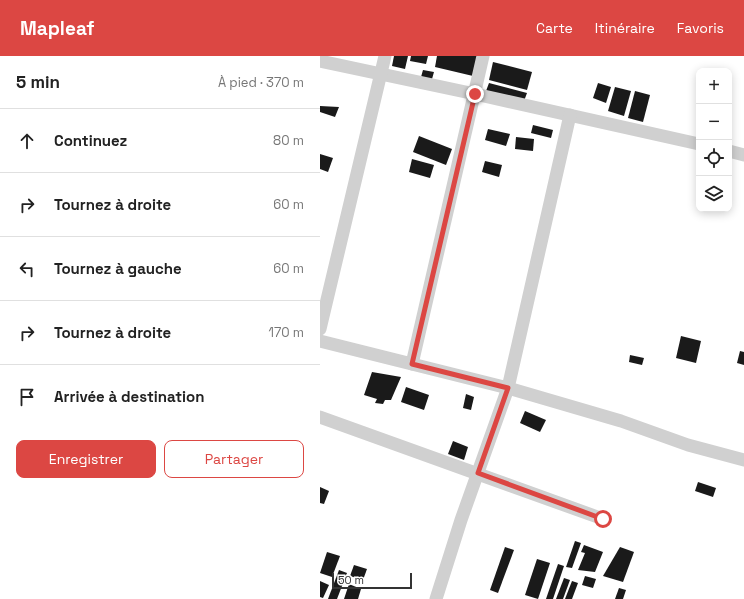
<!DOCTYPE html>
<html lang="fr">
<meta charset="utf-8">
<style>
body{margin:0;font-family:"Space Grotesk",sans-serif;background:#f6f6f6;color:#222}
.controls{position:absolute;right:12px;top:12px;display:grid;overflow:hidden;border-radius:8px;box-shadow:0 2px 10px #0003}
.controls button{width:36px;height:36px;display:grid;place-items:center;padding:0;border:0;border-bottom:1px solid #e0e0e0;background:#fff;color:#222;font:20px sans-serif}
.scale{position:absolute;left:12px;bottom:10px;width:80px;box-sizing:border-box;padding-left:4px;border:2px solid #333;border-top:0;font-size:11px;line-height:14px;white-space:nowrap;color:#333;-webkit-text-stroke:3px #fff;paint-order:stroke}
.stop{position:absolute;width:12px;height:12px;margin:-9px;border:3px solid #dc4743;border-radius:50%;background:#fff}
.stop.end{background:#dc4743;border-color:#fff;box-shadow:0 1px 4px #0008}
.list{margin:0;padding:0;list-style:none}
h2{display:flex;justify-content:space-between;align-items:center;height:52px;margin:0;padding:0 16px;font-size:17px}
h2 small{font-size:13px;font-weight:400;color:#767676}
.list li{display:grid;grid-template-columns:26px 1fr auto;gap:12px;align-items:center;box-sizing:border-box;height:64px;padding:0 16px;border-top:1px solid #e0e0e0}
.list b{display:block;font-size:15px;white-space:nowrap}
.list em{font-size:13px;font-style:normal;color:#767676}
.actions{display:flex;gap:8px;padding:12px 16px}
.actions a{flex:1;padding:9px 0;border:1px solid #dc4743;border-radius:8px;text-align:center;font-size:14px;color:#dc4743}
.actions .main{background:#dc4743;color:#fff}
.icon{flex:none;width:22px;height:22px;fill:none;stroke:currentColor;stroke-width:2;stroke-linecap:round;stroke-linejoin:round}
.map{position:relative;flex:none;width:424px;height:543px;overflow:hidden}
header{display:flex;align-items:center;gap:24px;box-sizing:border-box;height:56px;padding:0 20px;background:#dc4743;color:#fff}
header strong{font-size:19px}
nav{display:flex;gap:22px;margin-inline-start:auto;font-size:14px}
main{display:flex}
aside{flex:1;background:#fff}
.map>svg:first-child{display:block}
.building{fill:#1a1a1a}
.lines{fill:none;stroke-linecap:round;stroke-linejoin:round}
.minor{stroke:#d0d0d0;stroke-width:13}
.route{stroke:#dc4743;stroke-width:5}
</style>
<header>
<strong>Mapleaf</strong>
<nav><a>Carte</a><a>Itinéraire</a><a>Favoris</a></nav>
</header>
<main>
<aside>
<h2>5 min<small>À pied · 370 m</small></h2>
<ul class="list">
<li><svg class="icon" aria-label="ahead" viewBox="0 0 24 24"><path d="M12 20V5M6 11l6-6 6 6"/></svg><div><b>Continuez</b></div><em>80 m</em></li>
<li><svg class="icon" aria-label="right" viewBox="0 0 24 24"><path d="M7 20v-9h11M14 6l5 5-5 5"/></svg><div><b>Tournez à droite</b></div><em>60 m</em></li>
<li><svg class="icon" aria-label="left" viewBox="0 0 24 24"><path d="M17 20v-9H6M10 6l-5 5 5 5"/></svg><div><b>Tournez à gauche</b></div><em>60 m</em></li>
<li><svg class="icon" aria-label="right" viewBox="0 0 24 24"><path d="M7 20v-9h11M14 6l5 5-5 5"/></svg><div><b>Tournez à droite</b></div><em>170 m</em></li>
<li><svg class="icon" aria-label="arrive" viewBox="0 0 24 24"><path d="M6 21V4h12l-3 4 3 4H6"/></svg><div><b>Arrivée à destination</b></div></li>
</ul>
<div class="actions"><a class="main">Enregistrer</a><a>Partager</a></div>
</aside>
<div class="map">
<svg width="424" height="543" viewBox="0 0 424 543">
<rect width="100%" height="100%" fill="#fff"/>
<!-- building -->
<g class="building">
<polygon points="74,0 88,0 85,13 72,10"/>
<polygon points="91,0 108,0 106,8 90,5"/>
<polygon points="117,0 158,0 153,20 115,11"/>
<polygon points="173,6 212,16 207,34 169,24"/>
<polygon points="103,14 114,16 112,23 101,21"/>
<polygon points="169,27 207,37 204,45 166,35"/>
<polygon points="278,27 291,31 286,47 273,42"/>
<polygon points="295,31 311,35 304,60 288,55"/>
<polygon points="315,35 330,39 323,66 308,62"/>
<polygon points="0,50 19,51 15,61 0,56"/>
<polygon points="213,69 233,74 231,82 211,77"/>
<polygon points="168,73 190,78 186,90 165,84"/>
<polygon points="99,80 132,93 126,109 93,96"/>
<polygon points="196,81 214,83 213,95 195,93"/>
<polygon points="0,98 13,102 8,116 0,113"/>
<polygon points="92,103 114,109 110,122 89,116"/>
<polygon points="165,105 182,109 179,121 162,116"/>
<polygon points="361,280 381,285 376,307 356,302"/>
<polygon points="420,295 424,296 424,309 417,307"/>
<polygon points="310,299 324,302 322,309 309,306"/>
<polygon points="52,316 81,321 71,344 65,344 63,348 55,347 57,343 44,339"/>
<polygon points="86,331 109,339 104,354 81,346"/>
<polygon points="146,338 154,341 151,354 143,352"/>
<polygon points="205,355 226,364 220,376 200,367"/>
<polygon points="133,385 148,391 144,404 128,398"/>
<polygon points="378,426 396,432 393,441 375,435"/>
<polygon points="0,431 9,435 4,448 0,447"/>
<polygon points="255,485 261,487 252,512 246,511"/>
<polygon points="264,489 283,496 275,516 258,514 265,497 261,496"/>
<polygon points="185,491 194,494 178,537 170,534"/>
<polygon points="300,491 314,496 303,526 283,520"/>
<polygon points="7,496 20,500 12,521 0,517"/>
<polygon points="217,503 230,507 218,543 205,539"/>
<polygon points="238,508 244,510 233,543 226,543"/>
<polygon points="34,509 47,513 43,524 30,520"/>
<polygon points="19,514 27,517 17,543 8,543"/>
<polygon points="265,520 276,523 273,532 262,529"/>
<polygon points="244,522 250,524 243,543 236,543"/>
<polygon points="0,525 9,529 3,542 0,541"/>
<polygon points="252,525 258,527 252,543 245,543"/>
<polygon points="29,528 41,533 38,543 24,543"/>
<polygon points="299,532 306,534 303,543 295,543"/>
</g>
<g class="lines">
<!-- minor -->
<g class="minor">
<polyline points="0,5 155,38 379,88"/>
<polyline points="409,95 424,99"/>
<polyline points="0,273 65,0"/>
<polyline points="0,285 188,332 301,365 368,389 424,404"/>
<polyline points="92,308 163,0"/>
<polyline points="0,361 283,463"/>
<polyline points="116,543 141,464 188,332 250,59"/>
</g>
</g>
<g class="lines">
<!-- route -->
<polyline class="route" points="155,38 92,308 188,332 158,417 283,463"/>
</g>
</svg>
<div class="controls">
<button>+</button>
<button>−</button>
<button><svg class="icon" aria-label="locate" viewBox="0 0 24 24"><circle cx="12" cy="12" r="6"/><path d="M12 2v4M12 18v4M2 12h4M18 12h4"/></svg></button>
<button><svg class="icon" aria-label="layers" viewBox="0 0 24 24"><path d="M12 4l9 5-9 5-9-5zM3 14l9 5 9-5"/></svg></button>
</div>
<div class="scale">50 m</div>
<div class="stop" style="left:283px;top:463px"></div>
<div class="stop end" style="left:155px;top:38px"></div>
</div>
</main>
